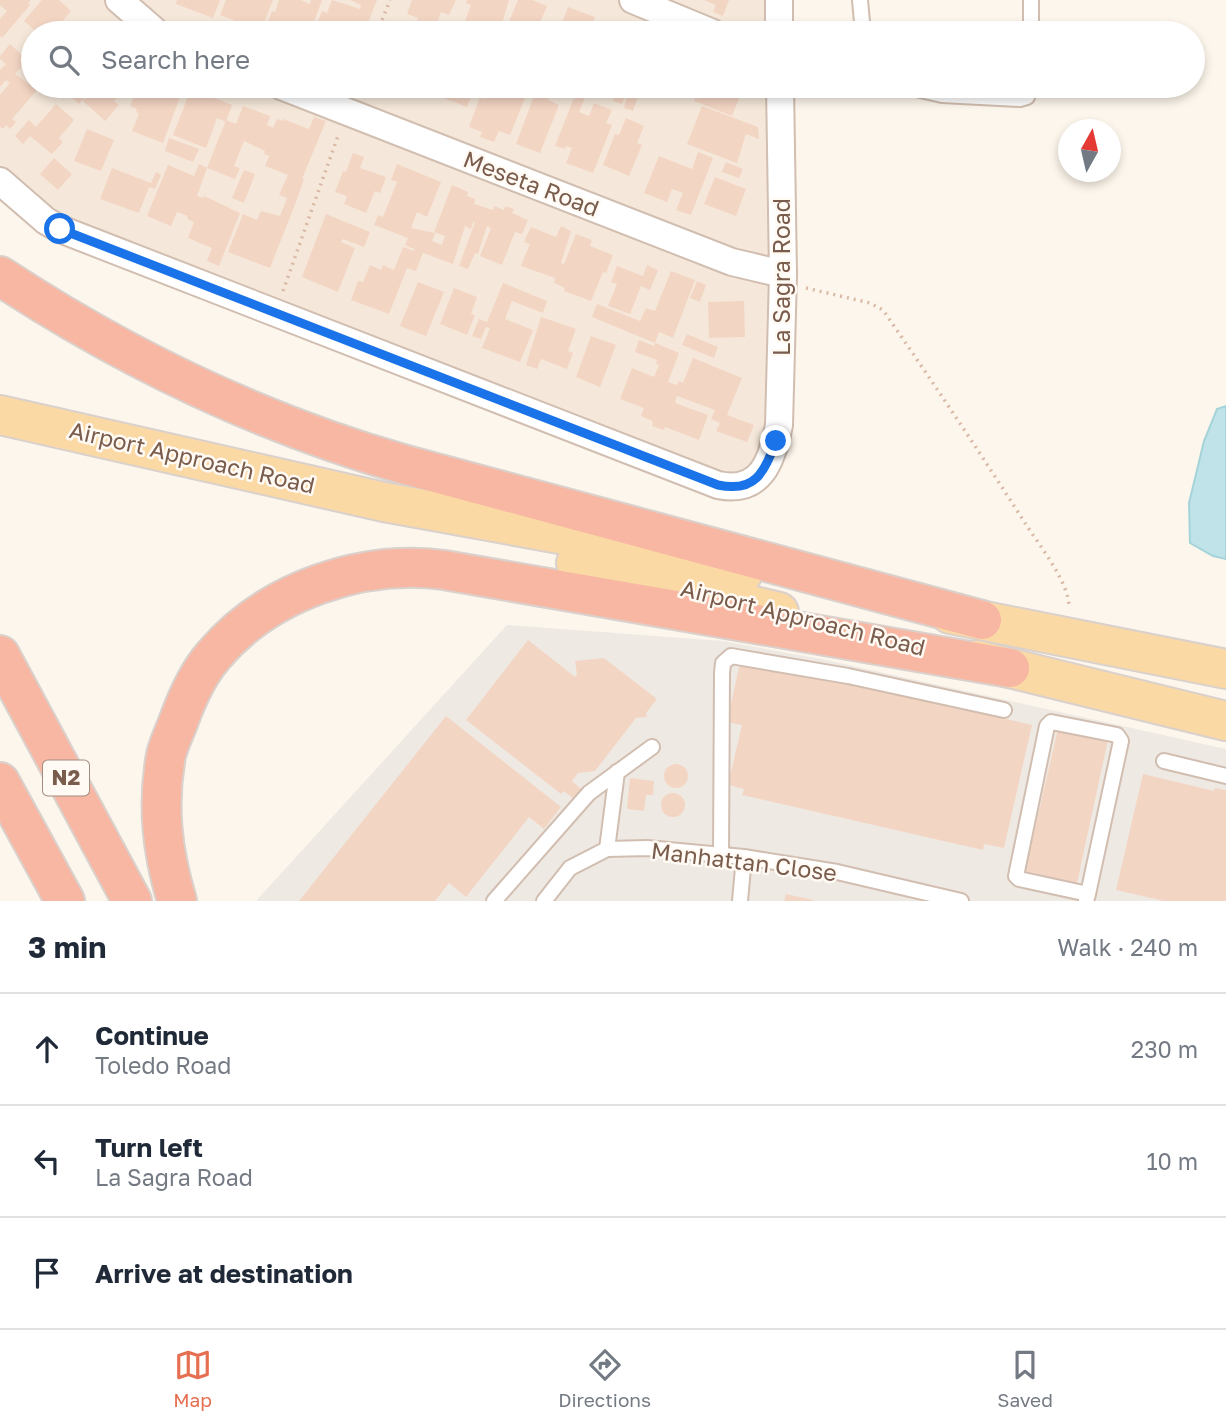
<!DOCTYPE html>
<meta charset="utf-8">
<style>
body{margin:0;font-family:"Golos Text",sans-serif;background:#f6f6f7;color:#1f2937}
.compass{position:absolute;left:1058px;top:119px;width:63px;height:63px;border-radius:50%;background:#fff;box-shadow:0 4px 10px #0003;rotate:8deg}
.stop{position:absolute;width:21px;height:21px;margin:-16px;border:5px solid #1a73e8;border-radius:50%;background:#fff}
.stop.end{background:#1a73e8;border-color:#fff;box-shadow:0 2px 7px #0008}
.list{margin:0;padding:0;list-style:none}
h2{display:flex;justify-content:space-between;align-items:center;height:91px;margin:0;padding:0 28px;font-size:30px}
h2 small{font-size:23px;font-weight:400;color:#747a83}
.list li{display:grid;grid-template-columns:46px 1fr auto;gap:21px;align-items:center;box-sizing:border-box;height:112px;padding:0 28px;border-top:2px solid #e0e1e3}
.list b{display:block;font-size:26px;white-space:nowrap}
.list p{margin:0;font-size:23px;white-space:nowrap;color:#747a83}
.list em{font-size:23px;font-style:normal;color:#747a83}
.icon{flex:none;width:38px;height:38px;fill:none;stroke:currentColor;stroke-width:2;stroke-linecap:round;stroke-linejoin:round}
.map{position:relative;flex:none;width:1226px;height:901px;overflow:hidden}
.search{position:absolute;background:#fff;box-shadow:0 4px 10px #0003;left:21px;right:21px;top:21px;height:77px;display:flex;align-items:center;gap:18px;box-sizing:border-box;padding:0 24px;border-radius:38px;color:#747a83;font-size:26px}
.sheet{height:427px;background:#fff}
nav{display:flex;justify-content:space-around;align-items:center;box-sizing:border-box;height:98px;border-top:2px solid #e0e1e3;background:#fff;font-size:19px;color:#747a83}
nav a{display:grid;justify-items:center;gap:4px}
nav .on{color:#e76f51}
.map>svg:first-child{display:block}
.residential{fill:#f5e8da}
.industrial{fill:#efe9e4}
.water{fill:#bfe3e8;stroke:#a5d3da;stroke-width:2}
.building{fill:#f3d5c3}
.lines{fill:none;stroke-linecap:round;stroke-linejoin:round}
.service-casing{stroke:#d1beb0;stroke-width:18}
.minor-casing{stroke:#d1beb0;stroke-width:30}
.primary-casing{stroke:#dad1cd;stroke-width:42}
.motorway-casing{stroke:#dad1cd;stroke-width:42}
.path{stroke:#d9b8a5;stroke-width:3.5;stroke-dasharray:2 5;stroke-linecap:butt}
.service{stroke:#fff;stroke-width:14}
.minor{stroke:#fff;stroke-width:26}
.primary{stroke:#fbd9a5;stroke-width:38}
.motorway{stroke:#f7b7a3;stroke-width:38}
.route{stroke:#1a73e8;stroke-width:9}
.labels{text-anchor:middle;stroke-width:5;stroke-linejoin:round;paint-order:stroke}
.shield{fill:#fffaf3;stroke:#a28b7f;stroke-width:2}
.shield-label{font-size:21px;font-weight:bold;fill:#7a5c4d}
.street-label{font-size:23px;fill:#7a5c4d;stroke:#fffaf3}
</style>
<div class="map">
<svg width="1226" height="901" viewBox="0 0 1226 901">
<rect width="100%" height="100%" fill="#fdf6ec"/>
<!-- residential -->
<polygon class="residential" points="0,0 783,0 783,33 33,33 33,86 784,86 786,407 748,491 53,226 0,180"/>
<!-- industrial -->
<polygon class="industrial" points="507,625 723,641 826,660 1226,749 1226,901 256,901"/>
<!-- water -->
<polygon class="water" points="1226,406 1226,559 1213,556 1190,543 1189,503 1204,441 1217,409"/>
<!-- building -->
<g class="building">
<polygon points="0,0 31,0 28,3 30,5 2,38 0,36 0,19 7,11 0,5"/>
<polygon points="42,0 59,0 71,11 58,26 54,23 45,33 38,33 24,21"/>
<polygon points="177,0 220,0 213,18 176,4"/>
<polygon points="226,0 273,0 261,31 220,15"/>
<polygon points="279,0 300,0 310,4 311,0 322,0 310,33 263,33 272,11 275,12"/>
<polygon points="332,0 360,9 361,5 350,0 377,0 364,33 313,33 322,11 327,13"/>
<polygon points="412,0 456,0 449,15 441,12 434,33 415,26 418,18 407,14"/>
<polygon points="467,0 509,0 499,33 454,33 458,23 464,24 471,5 466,3"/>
<polygon points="518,0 532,0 547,6 539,25 535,24 531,33 505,31"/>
<polygon points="704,0 729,0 723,16 713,12 716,5"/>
<polygon points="568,7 595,17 590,30 599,33 558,33"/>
<polygon points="610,23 635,33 605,33"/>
<polygon points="10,44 28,60 15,74 37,90 12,119 16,122 10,129 6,125 3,129 0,126 0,95 10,83 6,80 0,87 0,70 6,64 0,59 0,56"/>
<polygon points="80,86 95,86 79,104 71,97"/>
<polygon points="97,86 127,86 114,101 119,105 105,121 83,101"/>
<polygon points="129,86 184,86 163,143 132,131 139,114 136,112 137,109 130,106 136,91"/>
<polygon points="192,86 209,86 219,89 215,98 232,105 226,122 217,118 206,148 173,135"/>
<polygon points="392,86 428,86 425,94 419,92 417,96"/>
<polygon points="431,86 475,86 467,107 428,92"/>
<polygon points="490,86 554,86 548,100 559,105 540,153 516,144 534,96 527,93 510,135 499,131 494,142 480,137 482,132 469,127 480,97 485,99"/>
<polygon points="619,86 629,86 622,104 613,101"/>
<polygon points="693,86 744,86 732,116 694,101 699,89"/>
<polygon points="629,88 640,91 633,111 624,108"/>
<polygon points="577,90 587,93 579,112 589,116 594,103 612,110 606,123 612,125 593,173 566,163 572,148 566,146 565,149 555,146"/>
<polygon points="56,104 74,120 59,138 63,142 52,154 30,136 23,144 15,136 29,120 36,127"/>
<polygon points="243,106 270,116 267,125 273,128 277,119 283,121 283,119 309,129 314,117 326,121 302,179 304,179 296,202 270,268 228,252 243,214 257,220 261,211 280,216 287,198 279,195 288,175 265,166 269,156 264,154 265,151 244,141 234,166 240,168 235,179 207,168 226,120 236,124"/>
<polygon points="702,106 758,127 759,139 746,134 737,163 687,144"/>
<polygon points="626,118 644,126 637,143 642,145 629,176 603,165 615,134 619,135"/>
<polygon points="87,129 114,140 101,171 74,161"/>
<polygon points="169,138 199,149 193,162 165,151"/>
<polygon points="698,152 713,158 691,215 676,210 683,193 672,189 667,202 644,193 659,156 692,169"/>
<polygon points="353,153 364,157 360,168 386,177 380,193 375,191 366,213 344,204 347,196 335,192 343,171 346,172"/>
<polygon points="54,158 72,174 58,190 40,174"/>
<polygon points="726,162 743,169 739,178 722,172"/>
<polygon points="199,164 207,168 197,196 203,198 204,196 240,213 219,266 207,261 212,248 188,238 194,222 187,219 188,216 177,212 171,226 147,216 168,165 194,176"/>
<polygon points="397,164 441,182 427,217 417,212 411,228 435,233 432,241 442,245 445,236 434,232 452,185 468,192 467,196 475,199 474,204 493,210 494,206 504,210 505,206 514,209 512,213 528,220 522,234 515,232 502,265 480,256 491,228 487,226 478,254 475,253 468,269 459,266 475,222 473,222 471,229 465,226 453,264 423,253 416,271 407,268 389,314 351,300 358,281 363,282 370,265 381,270 383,265 394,270 403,247 414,251 414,249 405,245 408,238 374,225 378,215 383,217 397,182 391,180"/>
<polygon points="112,168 151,183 156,172 161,175 155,189 149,187 139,213 100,199"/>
<polygon points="244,170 255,174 244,203 232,198"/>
<polygon points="715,177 746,189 736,216 704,204"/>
<polygon points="326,214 370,232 364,247 343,239 341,242 355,248 338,292 302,277"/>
<polygon points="561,226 571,231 561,263 564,264 576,234 592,240 590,246 613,255 606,273 603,272 591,301 564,291 565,288 554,283 555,278 521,266 530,244 524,242 531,227 556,237"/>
<polygon points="647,265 658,270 650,290 641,286 630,314 608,306 617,284 611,282 617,266 643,276"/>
<polygon points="671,271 695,280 673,338 659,332 655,343 592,317 597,304 640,321 646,308 655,311"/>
<polygon points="697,281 706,285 700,302 690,298"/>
<polygon points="418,282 444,292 426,336 400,326"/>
<polygon points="503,283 547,301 543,313 512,301 505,319 533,330 520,362 482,348 490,328 486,327 481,339 472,336 479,319 487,322"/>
<polygon points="454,288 477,297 471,314 475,315 467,335 440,324"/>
<polygon points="744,301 745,337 709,338 708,302"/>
<polygon points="541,317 576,329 568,351 573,353 567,369 541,359 537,369 526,365"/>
<polygon points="687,334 718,347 714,358 682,345"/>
<polygon points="591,336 616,345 600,387 576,377"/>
<polygon points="639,340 654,346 655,343 679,353 668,382 677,385 679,381 683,383 693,358 742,378 727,415 754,425 747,442 716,431 720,423 711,419 715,410 677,396 675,403 708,415 699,440 665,427 664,430 652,426 653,421 641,416 644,408 620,399 632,368 654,377 659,365 656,364 657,360 635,352"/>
<polygon points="528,640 575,677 577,674 575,661 604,658 657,699 646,713 647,717 636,718 595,771 578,773 572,781 581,789 574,799 564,791 561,794 466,720"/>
<polygon points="743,665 793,670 1032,725 1004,848 984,844 983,850 742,795 744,789 728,785 742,725 727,722 739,667"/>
<polygon points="446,716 561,807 544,829 529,817 466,897 449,883 435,901 299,901"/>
<polygon points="1058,729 1108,740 1077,883 1025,871"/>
<circle cx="676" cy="776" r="12"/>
<polygon points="1143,774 1214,791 1215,788 1226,790 1226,901 1164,901 1116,890"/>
<polygon points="630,778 654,781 653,795 646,795 644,811 627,809"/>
<circle cx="673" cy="805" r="12"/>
<polygon points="786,894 813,900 813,901 784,901"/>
</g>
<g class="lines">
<!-- service casing -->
<g class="service-casing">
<g id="service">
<polyline points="860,0 863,33"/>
<polyline points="1031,33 1031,0"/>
<polyline points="903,86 942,95 1020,99 1027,97 1031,86"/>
<polyline points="1164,761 1226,776"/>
<polyline points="607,849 617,772"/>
<polyline points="721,855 722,673 723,663 731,656 848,676 1004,710"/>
<polyline points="494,901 589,793 652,747"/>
<polyline points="544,901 570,868 607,849 647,848 744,857 837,872 961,901"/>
<polyline points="740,901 744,857"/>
<polyline points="1086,901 1088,894 1121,741 1117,735 1051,722 1047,726 1016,876 1019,879 1088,894"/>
</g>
</g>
<!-- minor casing -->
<g class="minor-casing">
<g id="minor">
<polyline points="119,0 157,33"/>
<polyline points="633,0 713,33"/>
<polyline points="779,0 779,33"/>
<polyline points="281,86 732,262 783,274"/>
<path d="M0 181 46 221 60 229 718 485C761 494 772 461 779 425L783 274 780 86"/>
</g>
</g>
<!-- primary casing -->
<g class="primary-casing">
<g id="primary">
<polyline points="0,415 384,502 587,539 743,573"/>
<polyline points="576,563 779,612"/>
<polyline points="950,614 1226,669"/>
<polyline points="977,660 1226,721"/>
</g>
</g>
<!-- motorway casing -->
<g class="motorway-casing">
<g id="motorway">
<path d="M0 276C125 358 262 424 406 465L982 620"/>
<polyline points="0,655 132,901"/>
<polyline points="0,782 65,901"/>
<path d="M177 901C162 851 157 806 166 755 169 743 175 731 179 720 187 698 199 672 214 655 268 591 362 559 444 570L1010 668"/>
</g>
</g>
<!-- path -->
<g class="path">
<polyline points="377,33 390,0"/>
<path d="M806 288 870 303 883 310C932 381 979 451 1025 523 1039 545 1069 582 1069 607"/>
<polyline points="283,291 339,133"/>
</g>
<!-- service -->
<use href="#service" class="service"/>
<!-- minor -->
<use href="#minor" class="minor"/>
<!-- primary -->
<use href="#primary" class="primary"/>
<!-- motorway -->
<use href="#motorway" class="motorway"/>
</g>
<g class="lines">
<!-- route -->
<path class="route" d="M60 229 718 485C756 493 764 472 776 441"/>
</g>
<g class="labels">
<!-- shield labels -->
<rect class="shield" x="43" y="760.5" width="46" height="35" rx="5"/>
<g class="shield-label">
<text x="66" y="785">N2</text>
</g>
<!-- street labels -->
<g class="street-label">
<text transform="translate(531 184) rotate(21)" y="8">Meseta Road</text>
<text transform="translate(782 277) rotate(-90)" y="8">La Sagra Road</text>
<text transform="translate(192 458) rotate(13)" y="8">Airport Approach Road</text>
<text transform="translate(803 618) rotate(14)" y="8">Airport Approach Road</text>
<text transform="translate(744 862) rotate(7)" y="8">Manhattan Close</text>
</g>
</g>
</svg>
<svg class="compass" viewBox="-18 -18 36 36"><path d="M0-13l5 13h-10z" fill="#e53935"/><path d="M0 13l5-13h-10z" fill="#747a83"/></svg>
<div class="stop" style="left:60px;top:229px"></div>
<div class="stop end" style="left:776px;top:441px"></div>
<div class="search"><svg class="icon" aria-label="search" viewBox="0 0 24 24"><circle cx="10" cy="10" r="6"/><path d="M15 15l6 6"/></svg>Search here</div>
</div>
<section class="sheet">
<h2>3 min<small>Walk · 240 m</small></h2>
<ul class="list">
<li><svg class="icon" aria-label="ahead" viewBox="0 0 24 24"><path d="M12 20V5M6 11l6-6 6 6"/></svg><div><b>Continue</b><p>Toledo Road</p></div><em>230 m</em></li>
<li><svg class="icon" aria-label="left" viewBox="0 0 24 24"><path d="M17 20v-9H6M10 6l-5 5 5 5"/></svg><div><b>Turn left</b><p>La Sagra Road</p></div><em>10 m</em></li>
<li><svg class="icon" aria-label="arrive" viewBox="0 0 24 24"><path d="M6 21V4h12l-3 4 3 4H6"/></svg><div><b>Arrive at destination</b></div></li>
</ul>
</section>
<nav>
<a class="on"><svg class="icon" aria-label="map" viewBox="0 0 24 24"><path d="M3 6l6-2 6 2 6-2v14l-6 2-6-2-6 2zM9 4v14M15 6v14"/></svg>Map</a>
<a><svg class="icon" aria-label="directions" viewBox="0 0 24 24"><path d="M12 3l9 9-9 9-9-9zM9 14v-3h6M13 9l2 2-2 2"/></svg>Directions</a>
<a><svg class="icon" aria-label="saved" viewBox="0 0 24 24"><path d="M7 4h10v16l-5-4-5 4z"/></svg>Saved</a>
</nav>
